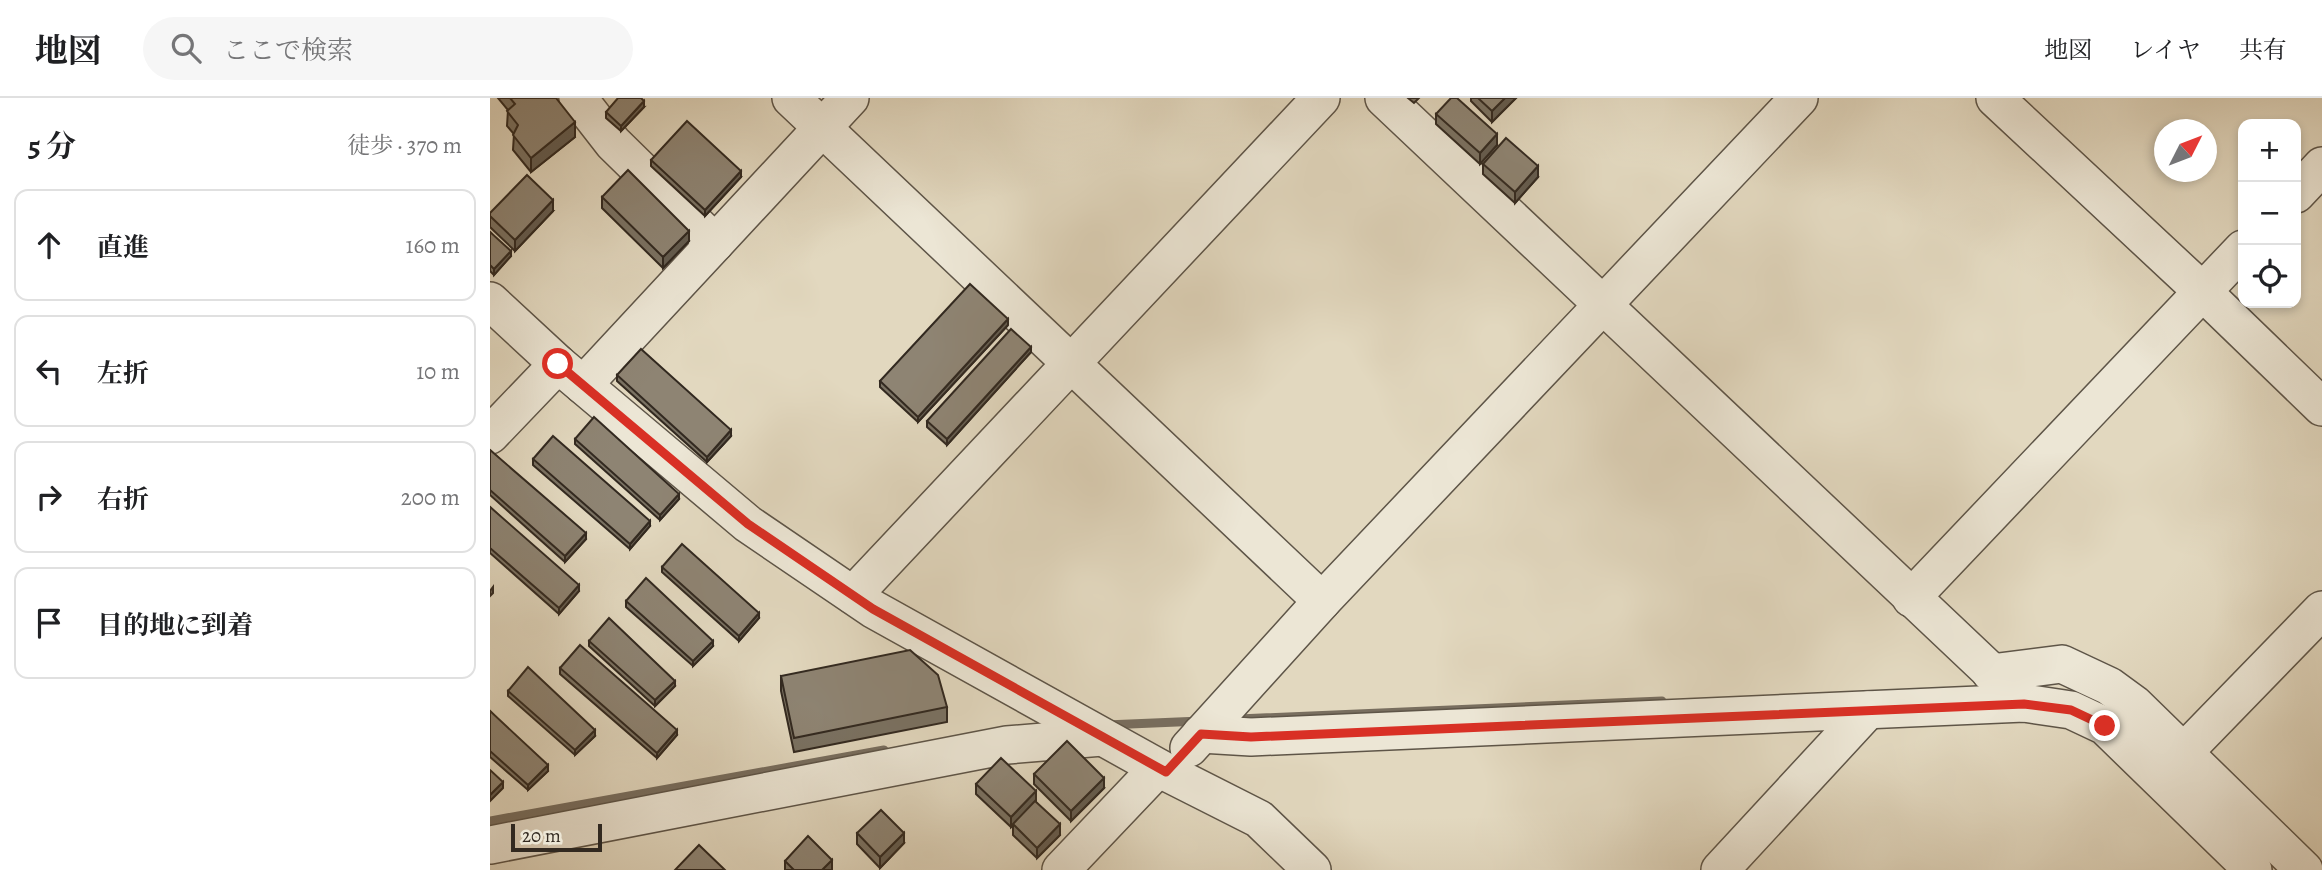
<!DOCTYPE html>
<html lang="ja">
<meta charset="utf-8">
<style>
body{margin:0;font-family:Alegreya,"Noto Serif JP",serif;background:#f6f6f6;color:#202124}
.controls{position:absolute;right:21px;top:21px;display:grid;overflow:hidden;border-radius:14px;box-shadow:0 4px 10px #0003}
.controls button{width:63px;height:63px;display:grid;place-items:center;padding:0;border:0;border-bottom:2px solid #e0e0e0;background:#fff;color:#202124;font:35px sans-serif}
.compass{position:absolute;left:1664px;top:21px;width:63px;height:63px;border-radius:50%;background:#fff;box-shadow:0 4px 10px #0003;rotate:48deg}
.scale{position:absolute;left:21px;bottom:18px;width:91px;box-sizing:border-box;padding-left:7px;border:4px solid #322920;border-top:0;font-size:19px;line-height:24px;white-space:nowrap;color:#322920;-webkit-text-stroke:5px #ece6d5;paint-order:stroke}
.stop{position:absolute;width:21px;height:21px;margin:-16px;border:5px solid #d93025;border-radius:50%;background:#fff}
.stop.end{background:#d93025;border-color:#fff;box-shadow:0 2px 7px #0008}
.list{margin:0;padding:0;list-style:none}
h2{display:flex;justify-content:space-between;align-items:center;height:91px;margin:0;padding:0 28px;font-size:30px}
h2 small{font-size:23px;font-weight:400;color:#757577}
.list li{display:grid;grid-template-columns:46px 1fr auto;gap:21px;align-items:center;box-sizing:border-box;height:112px;margin:0 14px 14px;padding:0 14px;border:2px solid #e0e0e0;border-radius:14px}
.list b{display:block;font-size:26px;white-space:nowrap}
.list em{font-size:23px;font-style:normal;color:#757577}
.icon{flex:none;width:38px;height:38px;fill:none;stroke:currentColor;stroke-width:2;stroke-linecap:round;stroke-linejoin:round}
.map{position:relative;flex:none;width:1832px;height:772px;overflow:hidden}
header{display:flex;align-items:center;gap:42px;box-sizing:border-box;height:98px;padding:0 35px;background:#fff;border-bottom:2px solid #e0e0e0}
header strong{font-size:33px}
nav{display:flex;gap:38px;margin-inline-start:auto;font-size:24px}
.search{width:490px;height:63px;background:#f6f6f6;display:flex;align-items:center;gap:18px;box-sizing:border-box;padding:0 24px;border-radius:38px;color:#757577;font-size:26px}
main{display:flex}
aside{flex:1;background:#fff}
.map>svg:first-child{display:block}
.lines{fill:none;stroke-linecap:round;stroke-linejoin:round}
.stream{stroke:#786e5f;stroke-width:9}
.street-casing{stroke:#5e5548;stroke-width:40}
.street{stroke:#ece6d5;stroke-width:37}
.wall{fill:#7a7263;stroke:#322920;stroke-width:2}
.shaded-wall{fill:#635c50;stroke:#322920;stroke-width:2}
.building{fill:#8e8473;stroke:#322920;stroke-width:2}
.route{stroke:#d93025;stroke-width:9}
</style>
<header>
<strong>地図</strong>
<div class="search"><svg class="icon" aria-label="search" viewBox="0 0 24 24"><circle cx="10" cy="10" r="6"/><path d="M15 15l6 6"/></svg>ここで検索</div>
<nav><a>地図</a><a>レイヤ</a><a>共有</a></nav>
</header>
<main>
<aside>
<h2>5 分<small>徒歩 · 370 m</small></h2>
<ul class="list">
<li><svg class="icon" aria-label="ahead" viewBox="0 0 24 24"><path d="M12 20V5M6 11l6-6 6 6"/></svg><div><b>直進</b></div><em>160 m</em></li>
<li><svg class="icon" aria-label="left" viewBox="0 0 24 24"><path d="M17 20v-9H6M10 6l-5 5 5 5"/></svg><div><b>左折</b></div><em>10 m</em></li>
<li><svg class="icon" aria-label="right" viewBox="0 0 24 24"><path d="M7 20v-9h11M14 6l5 5-5 5"/></svg><div><b>右折</b></div><em>200 m</em></li>
<li><svg class="icon" aria-label="arrive" viewBox="0 0 24 24"><path d="M6 21V4h12l-3 4 3 4H6"/></svg><div><b>目的地に到着</b></div></li>
</ul>
</aside>
<div class="map">
<svg width="1832" height="772" viewBox="0 0 1832 772">
<rect width="100%" height="100%" fill="#e2d8bf"/>
<filter id="stains"><feTurbulence type="fractalNoise" baseFrequency=".00286" numOctaves="4"/><feColorMatrix values="0 0 0 0 .2 0 0 0 0 .09 0 0 0 0 .02 0 0 0 .5 -.17"/></filter>
<radialGradient id="worn" r=".72"><stop offset=".6" stop-color="#630" stop-opacity="0"/><stop offset="1" stop-color="#630" stop-opacity=".3"/></radialGradient>
<g class="lines">
<!-- stream -->
<g class="stream">
<polyline points="749,621 1172,603"/>
<polyline points="616,627 711,623"/>
<polyline points="0,723 394,652"/>
</g>
<!-- street casing -->
<g class="street-casing">
<g id="street">
<polyline points="88,0 123,45 225,145"/>
<polyline points="301,0 832,503"/>
<polyline points="894,0 1534,605"/>
<polyline points="1505,0 1713,194 1832,309"/>
<polyline points="1806,96 1832,68"/>
<polyline points="0,203 68,266 258,426 383,511 676,674 769,721 822,772"/>
<polyline points="93,287 360,0"/>
<polyline points="0,337 68,266"/>
<polyline points="363,497 831,0"/>
<polyline points="1421,500 1753,151"/>
<polyline points="1501,575 1572,566 1619,588 1645,607 1814,772"/>
<polyline points="711,636 761,639 1534,605 1581,612 1615,628 1763,772"/>
<polyline points="699,650 832,503 1309,0"/>
<polyline points="1694,654 1832,512"/>
<polyline points="0,747 517,647 612,639"/>
<polyline points="571,772 668,670"/>
<polyline points="1230,772 1378,612"/>
</g>
</g>
<!-- street -->
<use href="#street" class="street"/>
</g>
<!-- wall -->
<g class="wall">
<polygon points="8,0 66,0 85,39 41,74 23,52 24,36 17,28 18,12"/>
<polygon points="918,0 929,0 924,5"/>
<polygon points="981,0 1026,0 1002,24 981,3"/>
<polygon points="154,9 131,33 116,20 116,14"/>
<polygon points="946,16 1007,47 990,66 946,26"/>
<polygon points="161,62 251,79 215,118 161,68"/>
<polygon points="993,66 1048,79 1025,105 993,76"/>
<polygon points="112,99 199,143 173,170 112,110"/>
<polygon points="63,113 25,153 0,129 0,115"/>
<polygon points="0,134 21,158 4,177 0,173"/>
<polygon points="518,227 428,324 390,289 390,283"/>
<polygon points="541,254 457,347 437,329 437,323"/>
<polygon points="127,277 241,338 217,364 127,283"/>
<polygon points="85,341 189,401 170,422 85,346"/>
<polygon points="0,352 96,441 75,464 0,397"/>
<polygon points="43,361 160,428 140,451 43,367"/>
<polygon points="0,409 89,493 69,516 0,455"/>
<polygon points="172,469 269,520 249,543 172,474"/>
<polygon points="136,503 223,548 203,568 136,509"/>
<polygon points="99,543 185,588 165,608 99,548"/>
<polygon points="70,570 187,637 167,660 70,576"/>
<polygon points="291,578 457,609 457,624 304,654 291,593"/>
<polygon points="18,593 105,638 85,657 18,598"/>
<polygon points="0,613 58,673 38,692 0,659"/>
<polygon points="544,676 614,690 581,723 544,686"/>
<polygon points="486,686 546,704 570,737 547,760 523,737 523,727 521,729 486,696"/>
<polygon points="367,735 414,745 390,770 367,746"/>
<polygon points="295,763 342,772 295,772"/>
</g>
<!-- shaded-wall -->
<g class="shaded-wall">
<polygon points="1015,0 1026,0 1002,24 1002,13"/>
<polygon points="154,3 154,9 131,33 131,28"/>
<polygon points="85,24 85,39 41,74 41,60"/>
<polygon points="1007,36 1007,47 990,66 990,55"/>
<polygon points="1048,68 1048,79 1025,105 1025,94"/>
<polygon points="251,73 251,79 215,118 215,112"/>
<polygon points="63,102 63,113 25,153 25,142"/>
<polygon points="199,133 199,143 173,170 173,159"/>
<polygon points="21,153 21,158 4,177 4,171"/>
<polygon points="518,221 518,227 428,324 428,319"/>
<polygon points="541,249 541,254 457,347 457,341"/>
<polygon points="241,332 241,338 217,364 217,359"/>
<polygon points="189,396 189,401 170,422 170,417"/>
<polygon points="160,423 160,428 140,451 140,446"/>
<polygon points="96,435 96,441 75,464 75,458"/>
<polygon points="89,487 89,493 69,516 69,510"/>
<polygon points="3,489 3,495 0,498 0,493"/>
<polygon points="269,515 269,520 249,543 249,538"/>
<polygon points="223,543 223,548 203,568 203,563"/>
<polygon points="185,583 185,588 165,608 165,602"/>
<polygon points="105,632 105,638 85,657 85,652"/>
<polygon points="187,632 187,637 167,660 167,655"/>
<polygon points="58,667 58,673 38,692 38,687"/>
<polygon points="614,680 614,690 581,723 581,713"/>
<polygon points="13,684 13,690 0,703 0,697"/>
<polygon points="546,693 546,704 521,729 521,719"/>
<polygon points="570,726 570,737 547,760 547,750"/>
<polygon points="414,735 414,745 390,770 390,759"/>
<polygon points="342,762 342,772 332,772"/>
</g>
<!-- building -->
<g class="building">
<polygon points="20,0 66,0 85,24 41,60 23,37 28,27 17,13 25,6"/>
<polygon points="128,0 151,0 154,3 131,28 116,14"/>
<polygon points="961,0 967,0 1007,36 990,55 946,16"/>
<polygon points="988,0 1015,0 1002,13"/>
<polygon points="197,23 251,73 215,112 161,62"/>
<polygon points="1016,40 1048,68 1025,94 993,66"/>
<polygon points="138,72 199,133 173,159 112,99"/>
<polygon points="37,77 63,102 25,142 0,118 0,115"/>
<polygon points="0,134 21,153 4,171 0,167"/>
<polygon points="480,186 518,221 428,319 390,283"/>
<polygon points="521,231 541,249 457,341 437,323"/>
<polygon points="151,251 241,332 217,359 127,277"/>
<polygon points="104,319 189,396 170,417 85,341"/>
<polygon points="63,338 160,423 140,446 43,361"/>
<polygon points="0,352 96,435 75,458 0,392"/>
<polygon points="0,409 89,487 69,510 0,450"/>
<polygon points="192,446 269,515 249,538 172,469"/>
<polygon points="156,480 223,543 203,563 136,503"/>
<polygon points="119,520 185,583 165,602 99,543"/>
<polygon points="90,547 187,632 167,655 70,570"/>
<polygon points="420,552 448,577 457,609 304,640 291,578"/>
<polygon points="38,569 105,632 85,652 18,593"/>
<polygon points="0,613 58,667 38,687 0,653"/>
<polygon points="577,643 614,680 581,713 544,676"/>
<polygon points="511,660 546,693 521,719 486,686"/>
<polygon points="0,672 13,684 0,697"/>
<polygon points="545,703 570,726 547,750 523,726"/>
<polygon points="391,712 414,735 390,759 367,735"/>
<polygon points="318,738 342,762 332,772 304,772 295,763"/>
<polygon points="209,747 235,772 185,772"/>
</g>
<g class="lines">
<!-- route -->
<polyline class="route" points="68,266 258,426 383,511 676,674 711,636 761,639 1534,606 1581,612 1615,628"/>
</g>
<rect width="100%" height="100%" filter="url(#stains)"/>
<rect width="100%" height="100%" fill="url(#worn)"/>
</svg>
<div class="controls">
<button>+</button>
<button>−</button>
<button><svg class="icon" aria-label="locate" viewBox="0 0 24 24"><circle cx="12" cy="12" r="6"/><path d="M12 2v4M12 18v4M2 12h4M18 12h4"/></svg></button>
</div>
<svg class="compass" viewBox="-18 -18 36 36"><path d="M0-13l5 13h-10z" fill="#e53935"/><path d="M0 13l5-13h-10z" fill="#757577"/></svg>
<div class="scale">20 m</div>
<div class="stop" style="left:68px;top:266px"></div>
<div class="stop end" style="left:1615px;top:628px"></div>
</div>
</main>
